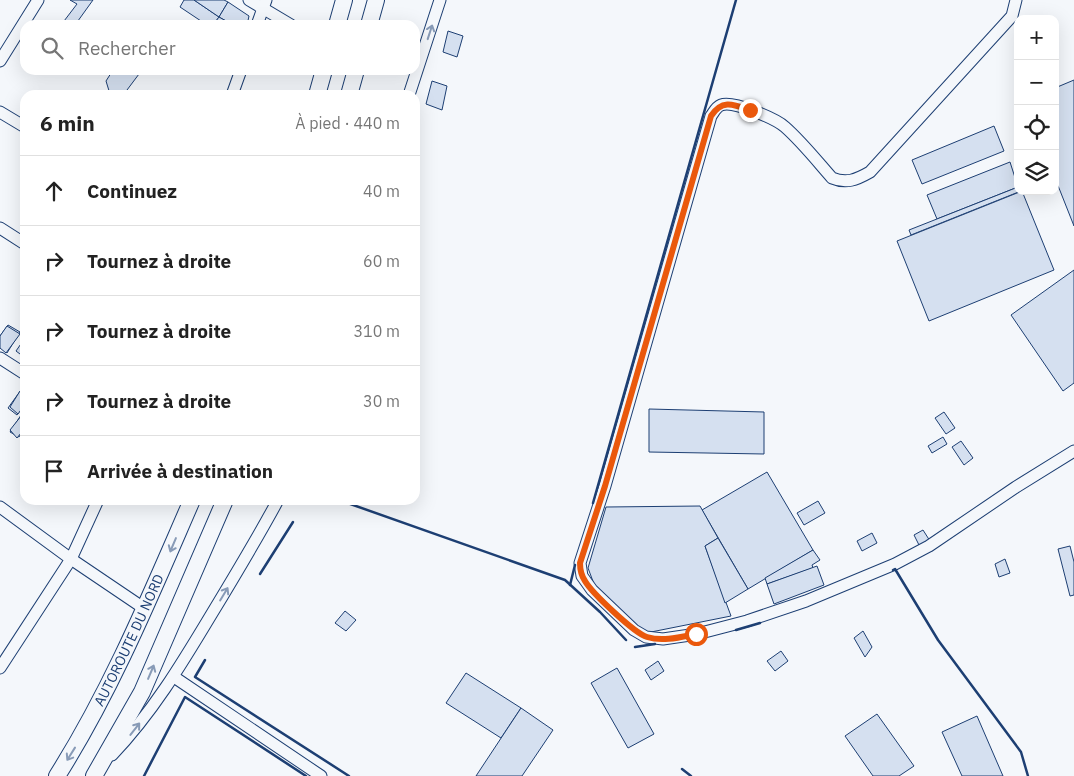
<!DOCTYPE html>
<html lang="fr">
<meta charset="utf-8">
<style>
body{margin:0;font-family:"IBM Plex Sans",sans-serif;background:#f2f2f2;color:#222}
.controls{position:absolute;right:15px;top:15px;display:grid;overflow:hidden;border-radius:10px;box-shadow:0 5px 20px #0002}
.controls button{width:45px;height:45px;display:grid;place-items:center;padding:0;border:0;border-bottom:1px solid #e0e0e0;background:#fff;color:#222;font:25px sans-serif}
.stop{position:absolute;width:15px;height:15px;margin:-11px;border:4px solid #ea580c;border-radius:50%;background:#fff}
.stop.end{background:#ea580c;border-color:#fff;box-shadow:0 1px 5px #0008}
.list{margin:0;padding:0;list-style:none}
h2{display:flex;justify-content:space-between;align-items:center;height:65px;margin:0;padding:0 20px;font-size:21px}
h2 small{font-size:16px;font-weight:400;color:#767676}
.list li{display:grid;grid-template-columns:32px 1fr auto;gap:15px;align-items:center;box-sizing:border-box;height:70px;padding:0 20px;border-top:1px solid #e0e0e0}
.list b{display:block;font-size:19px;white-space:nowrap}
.list em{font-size:16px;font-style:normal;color:#767676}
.icon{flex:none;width:28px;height:28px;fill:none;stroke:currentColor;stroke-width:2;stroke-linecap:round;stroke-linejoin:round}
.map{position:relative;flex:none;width:1074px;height:776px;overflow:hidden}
.search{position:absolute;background:#fff;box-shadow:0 5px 20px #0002;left:20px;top:20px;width:400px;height:55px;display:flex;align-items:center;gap:12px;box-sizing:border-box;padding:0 18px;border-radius:15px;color:#767676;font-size:19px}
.panel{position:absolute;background:#fff;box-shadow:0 5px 20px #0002;left:20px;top:90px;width:400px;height:415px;border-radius:15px}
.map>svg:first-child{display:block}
.building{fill:#d5e0f0;stroke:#1d3f73}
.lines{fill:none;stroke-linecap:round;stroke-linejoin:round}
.minor-casing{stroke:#1d3f73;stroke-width:13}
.highway-casing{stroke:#1d3f73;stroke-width:18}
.minor{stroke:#f4f7fb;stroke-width:11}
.highway{stroke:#f4f7fb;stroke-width:16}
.wall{stroke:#1d3f73;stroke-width:2.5}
.oneway{stroke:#889bb7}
.route{stroke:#ea580c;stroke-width:6}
.labels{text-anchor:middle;stroke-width:4;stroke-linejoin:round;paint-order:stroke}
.street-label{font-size:14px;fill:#1d3f73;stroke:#f4f7fb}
</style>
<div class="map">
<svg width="1074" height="776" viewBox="0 0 1074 776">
<rect width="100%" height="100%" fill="#f4f7fb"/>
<!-- building -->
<g class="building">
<polygon points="70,0 93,0 75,25 61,25 77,4"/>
<polygon points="184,0 194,0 219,17 213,25 207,25 180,7"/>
<polygon points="194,0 224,0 228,2 219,17"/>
<polygon points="228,2 249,16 247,25 233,25 219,17"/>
<polygon points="219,17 233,25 213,25"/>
<polygon points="448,31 463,36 457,57 443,52"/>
<polygon points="113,70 142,70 124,94 110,94 106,81"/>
<polygon points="1074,80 1074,226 1055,178 1055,88"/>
<polygon points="432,81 447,86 442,110 426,104"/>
<polygon points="994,126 1004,151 922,184 912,160"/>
<polygon points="1010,162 1018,187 937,219 927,195"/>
<polygon points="1018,187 1018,191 1021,191 911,235 909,230"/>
<polygon points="1022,191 1054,270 929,321 897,241"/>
<polygon points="1074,270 1074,383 1063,391 1011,315"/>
<polygon points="8,325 20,332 7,353 0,347 0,336"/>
<polygon points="7,326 20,334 6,353 0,348 0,336"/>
<polygon points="25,338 25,349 20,354 16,351"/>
<polygon points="21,390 25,393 25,403 17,415 8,408"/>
<polygon points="20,391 25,393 25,404 18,414 10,407"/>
<polygon points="25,409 25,427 19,437 10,432"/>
<polygon points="649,409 764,412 764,454 649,452"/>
<polygon points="25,411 25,428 17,438 10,430"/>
<polygon points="944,412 955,428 946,434 935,418"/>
<polygon points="943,437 947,444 932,453 928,446"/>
<polygon points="961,441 973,458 964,465 952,447"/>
<polygon points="767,472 813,550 748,589 702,510"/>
<polygon points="818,501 825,513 804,525 797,513"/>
<polygon points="700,506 718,538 705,546 731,616 646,633 597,592 588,568 606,507"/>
<polygon points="923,530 930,541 920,547 914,535"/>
<polygon points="872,533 877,543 862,551 857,541"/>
<polygon points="718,538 748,589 725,603 705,546"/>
<polygon points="1070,546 1074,562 1074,595 1070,596 1058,549"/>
<polygon points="813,550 820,560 812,565 813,568 767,584 765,578"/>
<polygon points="1005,559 1010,573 999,577 995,564"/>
<polygon points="817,566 824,585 774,604 767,584"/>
<polygon points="345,611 356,620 346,631 335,623"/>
<polygon points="863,631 872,647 865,657 854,638"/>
<polygon points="781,651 788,661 775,671 767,661"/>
<polygon points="658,661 664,671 651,680 645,670"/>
<polygon points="617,668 654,734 628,748 591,683"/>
<polygon points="466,673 521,708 501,738 446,703"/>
<polygon points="521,708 553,730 522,776 476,776"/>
<polygon points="877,714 914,766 899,776 873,776 845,736"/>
<polygon points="977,716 1003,776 962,776 942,732"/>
</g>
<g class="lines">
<!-- minor casing -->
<g class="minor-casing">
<g id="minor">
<polyline points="249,0 291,25"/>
<path d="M1016 0 1012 16 870 172C856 180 846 184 832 178 817 161 802 142 785 127 776 119 733 100 721 105 716 107 714 112 711 116L605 486 580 563 582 576 592 590 634 630 646 637 663 639 697 634 747 621 806 601 895 564 929 546 1016 487 1074 451"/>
<polyline points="257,25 266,0"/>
<polyline points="0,61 38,0"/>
<polyline points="232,95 241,70"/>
<polyline points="409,95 440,0"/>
<polyline points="0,112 25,127"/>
<polyline points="0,228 25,244"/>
<polyline points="0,358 25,374"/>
<polyline points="0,507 71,559 145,609"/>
<polyline points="0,668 71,559 98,500"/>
<polyline points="174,677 321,776"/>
<path d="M112 755C152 713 181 665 211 615 234 577 257 539 278 500"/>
</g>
</g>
<!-- highway casing -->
<g class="highway-casing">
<g id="highway">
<polyline points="337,25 344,0"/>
<polyline points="369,25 376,0"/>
<polyline points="317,95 324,70"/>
<polyline points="349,95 356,70"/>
<path id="s1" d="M57 776C112 689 151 594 192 500"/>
<polyline points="94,776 142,692 225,500"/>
</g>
</g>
<!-- minor -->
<use href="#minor" class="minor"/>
<!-- highway -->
<use href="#highway" class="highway"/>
<!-- wall -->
<g class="wall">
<polyline points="339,500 565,580 600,612 626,640"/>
<polyline points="303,503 305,500"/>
<polyline points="593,503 736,0"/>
<polyline points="893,570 895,569 938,640 1021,752 1028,776"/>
<polyline points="260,574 293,522"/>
<polyline points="570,585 575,565"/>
<polyline points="736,630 760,623"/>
<polyline points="635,647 655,644"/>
<polyline points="205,660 195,677 349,776"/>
<polyline points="682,769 691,776"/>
<polyline points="144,776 185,697 306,776"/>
</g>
</g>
<!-- one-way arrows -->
<defs><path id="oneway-shaft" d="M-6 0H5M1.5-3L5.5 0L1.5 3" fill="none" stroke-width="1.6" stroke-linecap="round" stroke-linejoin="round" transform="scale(1.25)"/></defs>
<g class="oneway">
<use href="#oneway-shaft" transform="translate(430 32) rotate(-72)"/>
<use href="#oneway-shaft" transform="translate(173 545) rotate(113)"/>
<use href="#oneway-shaft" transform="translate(224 594) rotate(-59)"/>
<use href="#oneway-shaft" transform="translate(151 672) rotate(-67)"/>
<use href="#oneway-shaft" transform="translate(135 729) rotate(-52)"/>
<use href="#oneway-shaft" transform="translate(71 754) rotate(122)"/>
</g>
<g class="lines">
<!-- route -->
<path class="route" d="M696 634C681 637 663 642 647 637 634 633 592 593 585 581 581 575 580 570 580 563L605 486 711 116C722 99 733 104 750 110"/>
</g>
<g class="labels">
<!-- street labels -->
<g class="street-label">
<text dy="5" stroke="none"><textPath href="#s1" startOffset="154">AUTOROUTE DU NORD</textPath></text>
</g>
</g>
</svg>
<div class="controls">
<button>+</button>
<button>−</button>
<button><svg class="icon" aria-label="locate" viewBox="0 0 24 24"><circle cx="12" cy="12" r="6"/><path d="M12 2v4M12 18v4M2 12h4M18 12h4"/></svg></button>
<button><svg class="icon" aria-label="layers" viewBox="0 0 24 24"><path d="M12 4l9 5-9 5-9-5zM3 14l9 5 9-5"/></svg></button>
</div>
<div class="stop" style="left:696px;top:634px"></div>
<div class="stop end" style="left:750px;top:110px"></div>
<div class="search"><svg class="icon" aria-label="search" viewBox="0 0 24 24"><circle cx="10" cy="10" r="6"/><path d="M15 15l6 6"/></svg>Rechercher</div>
<section class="panel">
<h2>6 min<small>À pied · 440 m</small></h2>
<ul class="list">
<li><svg class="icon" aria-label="ahead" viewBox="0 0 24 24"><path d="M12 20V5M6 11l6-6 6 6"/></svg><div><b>Continuez</b></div><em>40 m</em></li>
<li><svg class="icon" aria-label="right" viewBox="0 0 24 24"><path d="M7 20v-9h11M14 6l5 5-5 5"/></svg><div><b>Tournez à droite</b></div><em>60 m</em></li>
<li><svg class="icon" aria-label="right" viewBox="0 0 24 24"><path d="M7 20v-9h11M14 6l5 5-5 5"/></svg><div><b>Tournez à droite</b></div><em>310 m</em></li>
<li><svg class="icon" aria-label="right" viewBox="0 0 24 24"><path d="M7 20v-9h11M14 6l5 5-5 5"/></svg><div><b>Tournez à droite</b></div><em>30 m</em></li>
<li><svg class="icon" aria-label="arrive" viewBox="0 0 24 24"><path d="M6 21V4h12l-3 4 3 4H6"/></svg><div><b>Arrivée à destination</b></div></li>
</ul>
</section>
</div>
